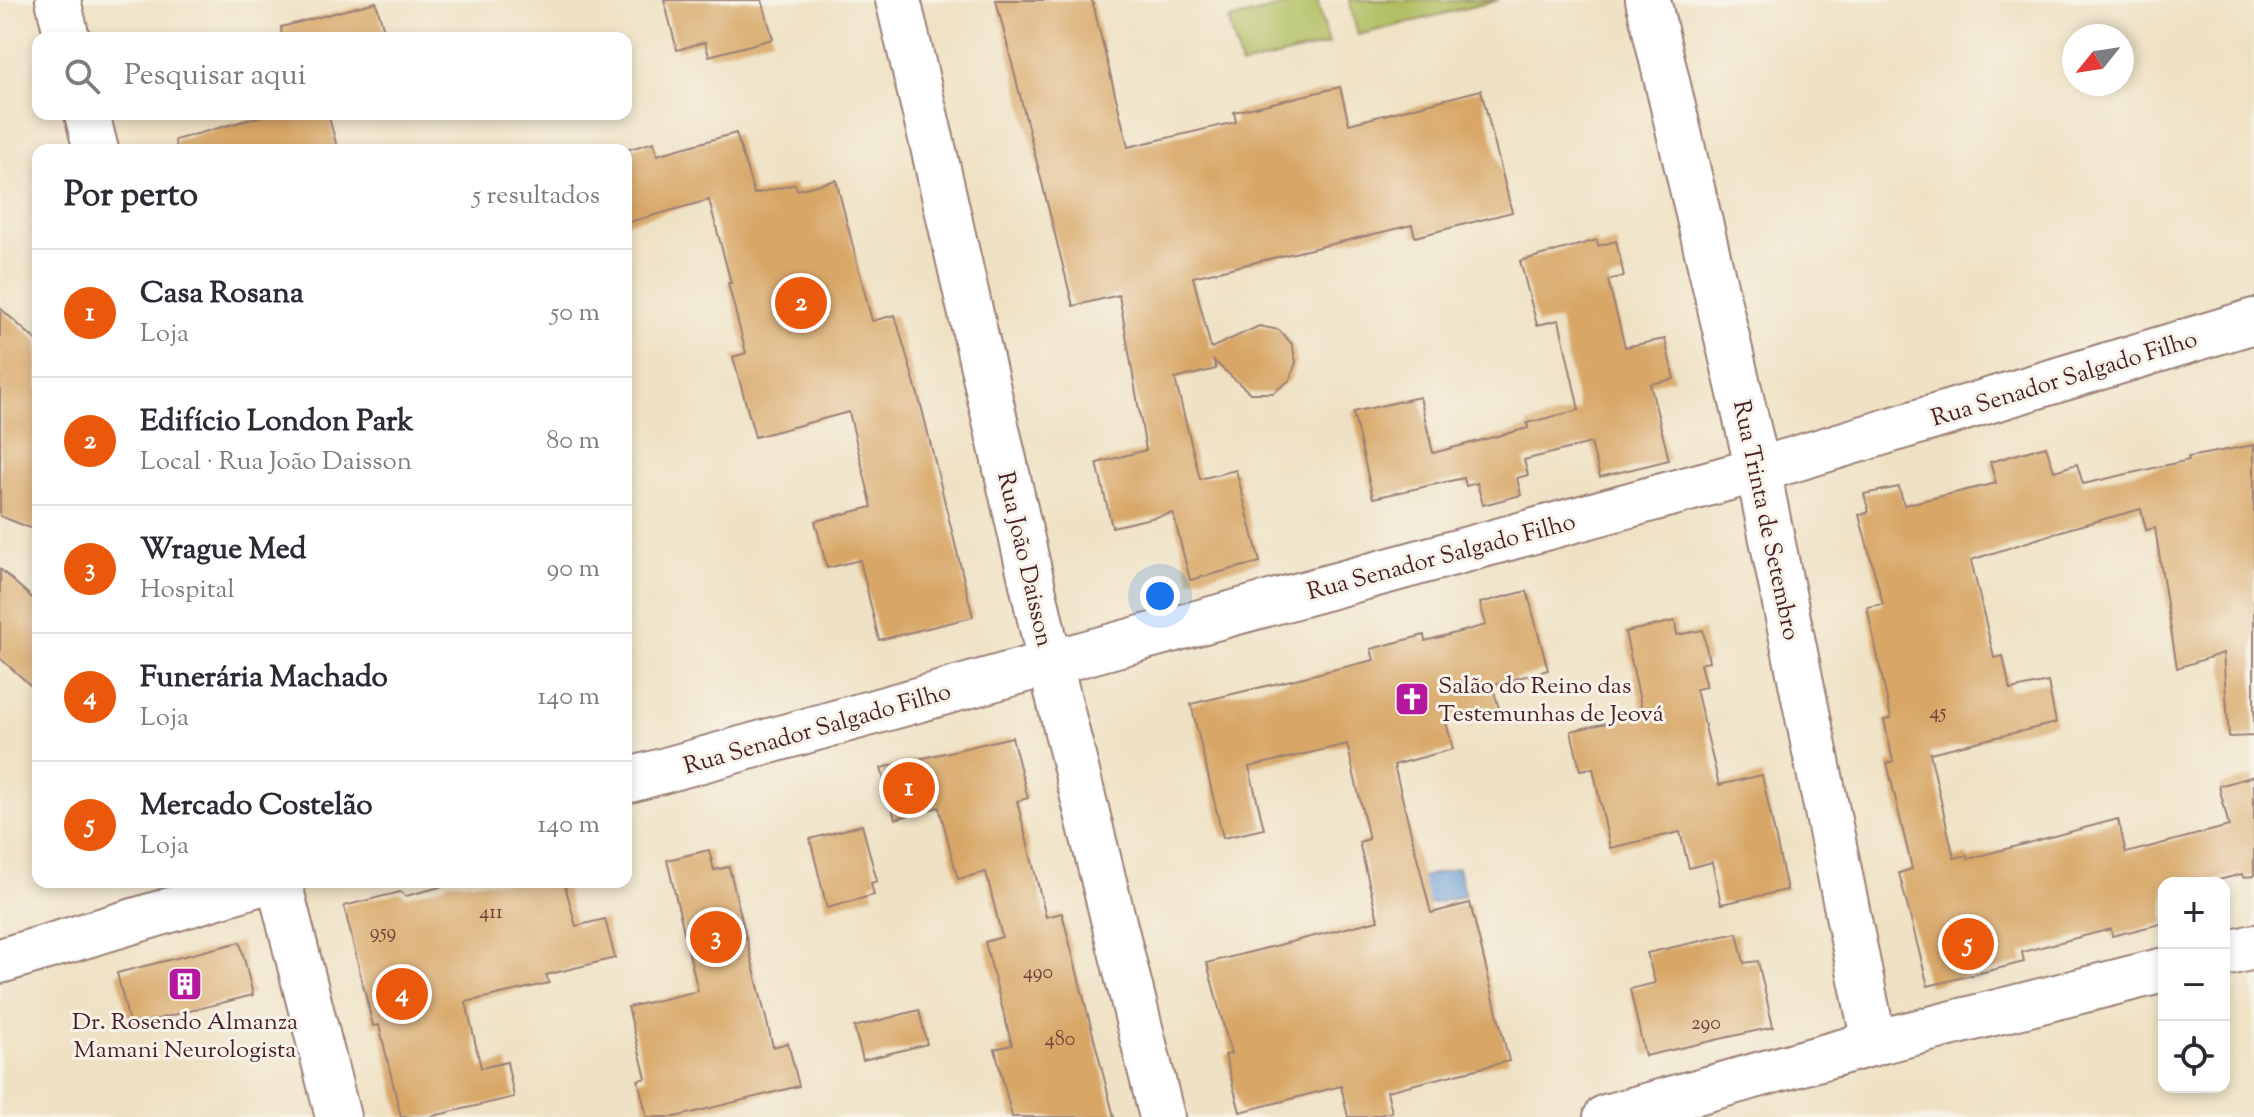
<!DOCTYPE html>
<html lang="pt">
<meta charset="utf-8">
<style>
body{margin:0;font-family:"Sorts Mill Goudy",serif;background:#f2f2f3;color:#2b2b33}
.controls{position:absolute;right:24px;bottom:24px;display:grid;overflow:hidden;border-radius:16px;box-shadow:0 4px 12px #0003}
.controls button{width:72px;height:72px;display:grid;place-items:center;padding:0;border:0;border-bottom:2px solid #e1e1e2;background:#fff;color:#2b2b33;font:40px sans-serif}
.compass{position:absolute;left:2062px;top:24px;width:72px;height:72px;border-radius:50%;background:#fff;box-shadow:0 4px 12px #0003;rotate:240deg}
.you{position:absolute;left:1160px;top:596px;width:28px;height:28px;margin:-20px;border:6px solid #fff;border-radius:50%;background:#1a73e8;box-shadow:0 0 0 12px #1a73e833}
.badge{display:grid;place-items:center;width:52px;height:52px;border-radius:50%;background:#ea580c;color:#fff;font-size:26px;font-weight:700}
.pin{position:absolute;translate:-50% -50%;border:4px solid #fff;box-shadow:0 2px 8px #0006}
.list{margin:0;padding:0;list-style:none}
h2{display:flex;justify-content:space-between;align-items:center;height:104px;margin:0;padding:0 32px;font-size:34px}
h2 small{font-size:26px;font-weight:400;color:#7c7c81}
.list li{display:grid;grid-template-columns:52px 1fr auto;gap:24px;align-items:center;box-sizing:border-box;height:128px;padding:0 32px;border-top:2px solid #e1e1e2}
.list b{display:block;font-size:30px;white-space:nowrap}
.list p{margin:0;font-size:26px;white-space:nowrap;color:#7c7c81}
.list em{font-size:26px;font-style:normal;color:#7c7c81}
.icon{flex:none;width:44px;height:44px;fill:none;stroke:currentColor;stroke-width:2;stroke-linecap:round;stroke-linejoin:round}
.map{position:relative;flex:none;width:2254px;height:1117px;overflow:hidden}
.search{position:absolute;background:#fff;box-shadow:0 4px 12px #0003;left:32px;top:32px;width:600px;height:88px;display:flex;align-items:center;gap:20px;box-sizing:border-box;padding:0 28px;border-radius:16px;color:#7c7c81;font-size:30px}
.panel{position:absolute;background:#fff;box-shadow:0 4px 12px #0003;left:32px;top:144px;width:600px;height:744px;border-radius:16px}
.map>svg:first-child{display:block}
.green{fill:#afbd5f;stroke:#7c6e45;stroke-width:2}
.water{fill:#689dd5;stroke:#595e80;stroke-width:2}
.building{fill:#d8a768}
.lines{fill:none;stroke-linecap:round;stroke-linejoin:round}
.minor-casing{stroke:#9c8077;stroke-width:48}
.major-casing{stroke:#9c8077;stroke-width:48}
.minor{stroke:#fff;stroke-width:44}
.major{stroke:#fff;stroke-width:44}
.labels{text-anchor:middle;stroke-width:6;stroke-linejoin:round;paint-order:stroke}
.number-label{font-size:20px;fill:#6e413a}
.street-label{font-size:24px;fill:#4a1f2b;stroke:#f7f3e8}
.poi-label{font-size:24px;fill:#4a1f2b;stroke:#f7f3e8;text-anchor:start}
</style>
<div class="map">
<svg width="2254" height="1117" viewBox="0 0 2254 1117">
<rect width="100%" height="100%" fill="#f7f3e8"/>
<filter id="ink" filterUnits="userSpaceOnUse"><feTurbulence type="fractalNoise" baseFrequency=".0125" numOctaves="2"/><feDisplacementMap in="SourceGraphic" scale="16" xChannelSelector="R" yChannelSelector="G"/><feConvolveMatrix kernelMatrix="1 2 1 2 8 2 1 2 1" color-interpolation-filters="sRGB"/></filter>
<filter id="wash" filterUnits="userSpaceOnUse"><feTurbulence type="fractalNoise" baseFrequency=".006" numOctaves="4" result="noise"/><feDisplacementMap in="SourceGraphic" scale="32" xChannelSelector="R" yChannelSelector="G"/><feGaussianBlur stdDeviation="1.8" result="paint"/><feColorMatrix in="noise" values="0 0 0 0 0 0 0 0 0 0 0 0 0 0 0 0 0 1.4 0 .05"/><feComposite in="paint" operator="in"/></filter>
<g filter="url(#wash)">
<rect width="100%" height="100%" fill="#efe1c3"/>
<!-- green -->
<g class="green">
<polygon points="1308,0 1317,0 1329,44 1241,66 1229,20"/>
<polygon points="1349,0 1499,0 1358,35"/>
</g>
<!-- water -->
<polygon class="water" points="1458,868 1465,896 1412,908 1405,881"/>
<g id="blocks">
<!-- building -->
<g class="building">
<polygon points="664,0 762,0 773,39 709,56 705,42 677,50"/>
<polygon points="996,0 1092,0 1128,147 1236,122 1234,112 1340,87 1349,124 1481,90 1512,212 1415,237 1412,225 1193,277 1211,348 1259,326 1279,330 1292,344 1296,362 1290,380 1273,393 1250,393 1214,361 1216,369 1175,379 1200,479 1236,470 1260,562 1190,580 1173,513 1112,527 1097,463 1146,450 1119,295 1073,306"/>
<polygon points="376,2 386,38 282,38 281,27"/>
<polygon points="269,114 328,114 338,150 176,150 175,140"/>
<polygon points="736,133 754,194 795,184 797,190 836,180 872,321 895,315 922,409 973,617 879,640 860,560 827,568 815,521 872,507 849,412 755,437 733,357 746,353 728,283 731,283 709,200 626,223 626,150 654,142 657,155"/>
<polygon points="1597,240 1598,246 1616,241 1624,276 1608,280 1625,347 1665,339 1674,379 1650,384 1669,460 1600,477 1591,443 1524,460 1528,475 1517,478 1521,495 1483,505 1477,483 1466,486 1464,478 1373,498 1353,412 1420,397 1433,453 1528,428 1527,423 1579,410 1559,320 1537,325 1520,261"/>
<polygon points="0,308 38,342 38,531 0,516"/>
<polygon points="2254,445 2254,736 2229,737 2223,653 2177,668 2155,528 2146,530 2141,509 2071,528 1971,560 1994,658 2003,656 2010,690 2048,682 2056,723 1930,753 1954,858 1967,855 1968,859 2118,819 2126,853 2229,826 2219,786 2254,776 2254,876 2243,877 2242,874 2207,883 2164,883 2164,923 2112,936 2111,929 2022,952 2024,962 1928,986 1899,873 1912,869 1887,763 1893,761 1884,720 1891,718 1867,607 1883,604 1859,515 1869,512 1864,494 1899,487 1904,505 1996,483 1990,462 2046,446 2054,471 2077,464 2083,484 2189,460 2188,457"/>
<polygon points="0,569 38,603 38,692 0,658"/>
<polygon points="1527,591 1548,670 1492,685 1499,708 1446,722 1453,749 1394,765 1431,913 1470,903 1509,1061 1387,1091 1392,1112 1370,1117 1348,1117 1341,1086 1240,1112 1225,1055 1231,1054 1207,963 1378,920 1359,842 1369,839 1347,744 1249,767 1264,829 1223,838 1191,704 1374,660 1371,649 1424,635 1425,641 1486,625 1480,603"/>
<polygon points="1675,621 1677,635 1703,630 1709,662 1700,664 1706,687 1696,689 1719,785 1762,775 1787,890 1721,904 1712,862 1689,868 1680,832 1610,848 1593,768 1580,770 1571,731 1643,715 1625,632"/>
<polygon points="1012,737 1028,798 1017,801 1046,917 1062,913 1114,1117 1012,1117 995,1049 1012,1045 985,942 1002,937 986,872 958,879 939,807 895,819 881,768"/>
<polygon points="862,825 877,881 871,883 874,895 827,908 810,839"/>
<polygon points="709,850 714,870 729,867 773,1047 788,1043 799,1086 675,1117 647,1117 638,1080 646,1078 628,1007 698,991 667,860"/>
<polygon points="447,882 564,882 576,926 605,919 615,958 546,975 549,983 466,1002 481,1068 507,1062 514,1097 429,1117 401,1117 379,1025 373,1026 344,906 400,892 406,896 444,886"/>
<polygon points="1737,933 1744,963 1758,961 1773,1027 1645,1056 1630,989 1655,983 1647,953"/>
<polygon points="240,942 253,995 130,1026 117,973"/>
<polygon points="919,1010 927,1044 863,1060 854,1027"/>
</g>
</g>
</g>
<g filter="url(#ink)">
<use href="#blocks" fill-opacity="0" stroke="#9c8077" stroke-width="2"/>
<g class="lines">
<!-- minor casing -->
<g class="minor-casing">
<g id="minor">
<polyline points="898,0 934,151 1050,663 1162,1117"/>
<polyline points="626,781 1050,663 1758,470 2254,321"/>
<polyline points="0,961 264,882"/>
<polyline points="1606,1117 1874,1043"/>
</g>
</g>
<!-- major casing -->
<g class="major-casing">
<g id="major">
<polyline points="58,0 67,38"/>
<polyline points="1648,0 1758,470 1874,1043 2164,970"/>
<polyline points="87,114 96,150"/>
<polyline points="279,882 338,1117"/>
<polyline points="2224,954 2254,947"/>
</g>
</g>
<!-- minor -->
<use href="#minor" class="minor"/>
<!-- major -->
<use href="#major" class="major"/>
</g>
</g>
<!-- icons -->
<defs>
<g id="church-square" transform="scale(1.8)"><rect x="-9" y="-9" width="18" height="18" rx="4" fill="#b5179e" stroke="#f7f3e8"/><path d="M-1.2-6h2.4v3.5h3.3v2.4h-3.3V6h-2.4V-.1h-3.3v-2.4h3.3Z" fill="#fff"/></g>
<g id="building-square" transform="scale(1.8)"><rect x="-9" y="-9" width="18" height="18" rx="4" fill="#b5179e" stroke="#f7f3e8"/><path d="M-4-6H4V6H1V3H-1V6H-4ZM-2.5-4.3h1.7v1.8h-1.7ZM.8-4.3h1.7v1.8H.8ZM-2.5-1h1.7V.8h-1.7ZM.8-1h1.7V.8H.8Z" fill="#fff"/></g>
</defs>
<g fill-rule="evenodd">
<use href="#church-square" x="1412" y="699"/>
<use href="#building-square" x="185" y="984"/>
</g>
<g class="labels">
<!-- number labels -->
<g class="number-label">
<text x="1938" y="718">45</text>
<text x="491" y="918">411</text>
<text x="383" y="938">959</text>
<text x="1038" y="978">490</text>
<text x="1706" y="1029">290</text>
<text x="1060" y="1045">480</text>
</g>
<!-- street labels -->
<g class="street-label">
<text transform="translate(2064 378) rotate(-17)" y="8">Rua Senador Salgado Filho</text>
<text transform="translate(1767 520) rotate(78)" y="8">Rua Trinta de Setembro</text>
<text transform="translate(1441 556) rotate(-15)" y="8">Rua Senador Salgado Filho</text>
<text transform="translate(1026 559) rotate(77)" y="8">Rua João Daisson</text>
<text transform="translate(817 728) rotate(-16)" y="8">Rua Senador Salgado Filho</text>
</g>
<!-- poi labels -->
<g class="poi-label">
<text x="1438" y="693">Salão do Reino das<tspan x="1438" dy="28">Testemunhas de Jeová</tspan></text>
<text x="185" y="1029" text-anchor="middle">Dr. Rosendo Almanza<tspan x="185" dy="28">Mamani Neurologista</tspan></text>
</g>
</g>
</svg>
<div class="controls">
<button>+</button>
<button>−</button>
<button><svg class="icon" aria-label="locate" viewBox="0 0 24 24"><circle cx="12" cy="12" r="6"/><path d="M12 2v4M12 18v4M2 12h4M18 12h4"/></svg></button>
</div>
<svg class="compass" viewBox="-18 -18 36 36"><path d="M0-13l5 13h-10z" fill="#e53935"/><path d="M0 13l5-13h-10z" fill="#7c7c81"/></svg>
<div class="you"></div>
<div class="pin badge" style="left:909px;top:788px">1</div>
<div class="pin badge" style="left:801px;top:303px">2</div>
<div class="pin badge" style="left:716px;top:937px">3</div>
<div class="pin badge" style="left:402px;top:994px">4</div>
<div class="pin badge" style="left:1968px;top:944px">5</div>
<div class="search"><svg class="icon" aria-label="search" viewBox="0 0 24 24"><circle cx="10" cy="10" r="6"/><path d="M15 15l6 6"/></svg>Pesquisar aqui</div>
<section class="panel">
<h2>Por perto<small>5 resultados</small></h2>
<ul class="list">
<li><span class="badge">1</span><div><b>Casa Rosana</b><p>Loja</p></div><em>50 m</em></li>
<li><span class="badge">2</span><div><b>Edifício London Park</b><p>Local · Rua João Daisson</p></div><em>80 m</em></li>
<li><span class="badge">3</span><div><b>Wrague Med</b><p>Hospital</p></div><em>90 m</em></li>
<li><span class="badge">4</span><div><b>Funerária Machado</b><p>Loja</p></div><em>140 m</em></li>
<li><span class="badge">5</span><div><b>Mercado Costelão</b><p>Loja</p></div><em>140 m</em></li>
</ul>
</section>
</div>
